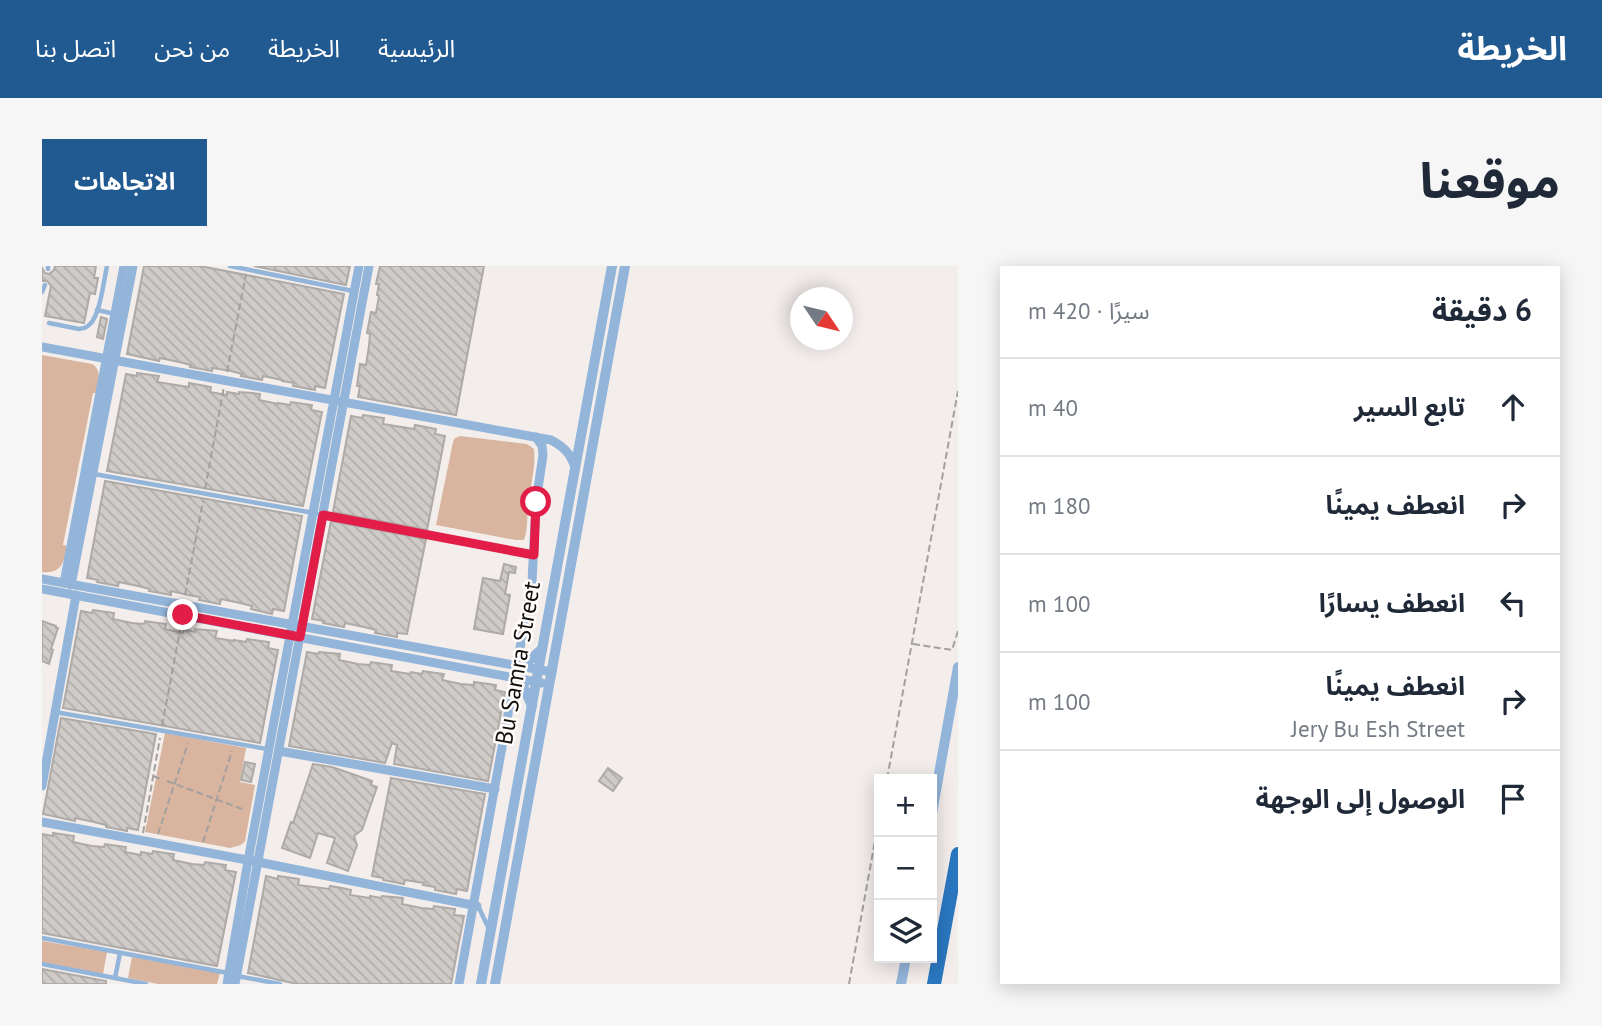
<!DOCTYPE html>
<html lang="ar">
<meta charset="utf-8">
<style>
body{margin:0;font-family:"PT Sans","Noto Sans Arabic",sans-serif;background:#f6f6f7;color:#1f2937;direction:rtl}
.controls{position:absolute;right:21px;bottom:21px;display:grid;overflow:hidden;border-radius:0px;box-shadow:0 4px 18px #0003}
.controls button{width:63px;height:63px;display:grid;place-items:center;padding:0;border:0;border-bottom:2px solid #e0e1e3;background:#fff;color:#1f2937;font:35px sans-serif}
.compass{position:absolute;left:748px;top:21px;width:63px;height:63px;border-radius:50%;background:#fff;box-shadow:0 4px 18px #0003;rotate:125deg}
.stop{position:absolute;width:21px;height:21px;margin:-16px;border:5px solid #e11d48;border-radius:50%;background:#fff}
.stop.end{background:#e11d48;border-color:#fff;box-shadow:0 2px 7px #0008}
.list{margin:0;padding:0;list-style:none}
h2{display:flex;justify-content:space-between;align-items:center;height:91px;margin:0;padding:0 28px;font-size:30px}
h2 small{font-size:23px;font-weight:400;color:#747a83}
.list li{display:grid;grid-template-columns:46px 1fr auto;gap:21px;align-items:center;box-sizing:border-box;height:98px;padding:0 28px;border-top:2px solid #e0e1e3}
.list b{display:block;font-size:26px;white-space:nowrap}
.list p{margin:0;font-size:23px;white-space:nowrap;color:#747a83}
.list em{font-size:23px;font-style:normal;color:#747a83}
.icon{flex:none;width:38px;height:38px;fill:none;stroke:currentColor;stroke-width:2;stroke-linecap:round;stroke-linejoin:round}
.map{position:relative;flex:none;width:916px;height:718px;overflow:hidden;direction:ltr;border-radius:0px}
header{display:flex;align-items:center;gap:42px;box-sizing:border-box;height:98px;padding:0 35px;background:#215a91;color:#fff}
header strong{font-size:33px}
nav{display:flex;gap:38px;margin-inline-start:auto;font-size:24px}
.intro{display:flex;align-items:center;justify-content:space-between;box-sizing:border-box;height:168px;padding:0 42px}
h1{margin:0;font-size:49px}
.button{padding:18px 32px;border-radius:0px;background:#215a91;color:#fff;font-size:24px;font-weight:700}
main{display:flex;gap:42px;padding:0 42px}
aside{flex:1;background:#fff;border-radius:0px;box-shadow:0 4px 18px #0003}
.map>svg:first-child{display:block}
.green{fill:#d9b49f}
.building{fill:url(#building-back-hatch);stroke:#aeaaa7;stroke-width:2}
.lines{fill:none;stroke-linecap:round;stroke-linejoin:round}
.path{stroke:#a3a09e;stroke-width:2;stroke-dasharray:7 3.5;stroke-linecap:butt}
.service{stroke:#93b5da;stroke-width:4.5}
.minor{stroke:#93b5da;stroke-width:9}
.tertiary{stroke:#93b5da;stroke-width:10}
.trunk{stroke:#2a77c0;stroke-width:14}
.route{stroke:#e11d48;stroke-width:9}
.labels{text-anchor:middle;stroke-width:5;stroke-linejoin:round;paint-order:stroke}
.street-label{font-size:24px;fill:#100f0e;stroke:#fffcfa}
</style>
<header>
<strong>الخريطة</strong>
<nav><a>الرئيسية</a><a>الخريطة</a><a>من نحن</a><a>اتصل بنا</a></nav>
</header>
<div class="intro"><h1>موقعنا</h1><a class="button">الاتجاهات</a></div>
<main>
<aside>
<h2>6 دقيقة<small>سيرًا · 420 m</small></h2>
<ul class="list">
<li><svg class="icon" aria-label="ahead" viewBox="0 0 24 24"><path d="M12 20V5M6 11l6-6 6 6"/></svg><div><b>تابع السير</b></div><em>40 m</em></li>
<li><svg class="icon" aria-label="right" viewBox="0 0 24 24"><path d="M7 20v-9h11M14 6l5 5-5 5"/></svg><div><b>انعطف يمينًا</b></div><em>180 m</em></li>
<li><svg class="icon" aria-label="left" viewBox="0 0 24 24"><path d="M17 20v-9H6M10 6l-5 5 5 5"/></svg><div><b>انعطف يسارًا</b></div><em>100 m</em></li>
<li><svg class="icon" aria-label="right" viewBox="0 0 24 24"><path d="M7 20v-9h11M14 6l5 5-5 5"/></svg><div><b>انعطف يمينًا</b><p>Jery Bu Esh Street</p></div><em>100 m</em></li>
<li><svg class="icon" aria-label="arrive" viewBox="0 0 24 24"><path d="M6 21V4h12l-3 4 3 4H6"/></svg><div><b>الوصول إلى الوجهة</b></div></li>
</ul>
</aside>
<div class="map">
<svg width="916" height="718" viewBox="0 0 916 718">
<defs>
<pattern id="building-back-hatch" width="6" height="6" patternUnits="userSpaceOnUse" patternTransform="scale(1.75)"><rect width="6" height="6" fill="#cfcbc9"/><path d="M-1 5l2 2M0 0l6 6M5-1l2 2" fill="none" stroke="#b1adab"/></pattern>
</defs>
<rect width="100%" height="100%" fill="#f3eeec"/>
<!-- green -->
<g class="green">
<path d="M0 89 50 98C61 105 56 116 54 127H51L21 279 25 280C22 296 20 308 0 306Z"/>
<path d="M418 170 485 178 492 183C494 202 488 221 486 240 485 251 486 263 482 274H474L394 259 411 176 413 172Z"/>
<polygon points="123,467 204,482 198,516 213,519 203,575 199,579 188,582 103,566"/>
<polygon points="0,675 65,686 61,708 0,696"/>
<polygon points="90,691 178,707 175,718 116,718 86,712"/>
</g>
<!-- building -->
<g class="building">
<polygon points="13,0 54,0 52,12 56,12 53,28 48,27 42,57 3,50 9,20 5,15 0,15 0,2 3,7 7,8 12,4"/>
<polygon points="102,0 158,0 302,28 283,122 273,120 273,124 251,120 252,117 240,115 240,114 221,110 220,114 199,110 200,108 189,105 170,102 170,105 148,101 149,99 137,96 118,92 117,95 85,88"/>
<polygon points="212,0 308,0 304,19"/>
<polygon points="338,0 442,0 414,149 316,131 318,120 315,120 318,98 324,99 327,80 328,68 325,67 329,46 334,47 337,30 335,29 337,18 334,18"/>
<polygon points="59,51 65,53 61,73 55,71"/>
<polygon points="95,107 117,110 115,116 134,119 147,121 147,117 169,121 168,126 185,129 185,126 197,128 197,126 210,127 218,128 217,134 236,138 236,137 248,139 249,136 270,139 269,144 280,146 261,240 65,205 84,108 95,110"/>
<polygon points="321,149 342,152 341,158 372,163 373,159 394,163 393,168 403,170 385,264 291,246 309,150 320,152"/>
<polygon points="63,215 260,250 242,345 231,343 230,348 209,343 210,340 198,337 179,333 178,338 157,334 158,331 146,329 129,325 129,329 107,325 108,323 96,320 77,316 76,320 55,316 56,314 45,312"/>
<polygon points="289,255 384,273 365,368 355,367 355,371 333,367 334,364 322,361 303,357 302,361 281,357 282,355 270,353"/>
<polygon points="462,298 474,301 473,307 467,306 463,328 468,329 461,368 432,363 441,312 458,315"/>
<polygon points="51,344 72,347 71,353 90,357 102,358 103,355 124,358 123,363 141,367 142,363 153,366 153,363 175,365 173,372 192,375 192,374 204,376 205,373 227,376 226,382 236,384 218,477 21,442 39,345 50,347"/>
<polygon points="0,355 14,360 14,362 16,362 9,383 11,384 7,398 0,395"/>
<polygon points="265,386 276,388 277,386 298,388 297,394 316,398 328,399 329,396 350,399 349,405 368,408 369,406 380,408 381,405 402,408 400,414 419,418 432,419 432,416 454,419 453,424 463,426 446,515 352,498 355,479 350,477 343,497 247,480"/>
<polygon points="19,452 114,468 96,564 85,562 85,565 64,561 64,559 52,556 33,552 33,555 1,548"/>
<polygon points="203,496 213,498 209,516 199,514"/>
<polygon points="271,498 290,501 330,515 329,519 335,521 320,564 312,570 315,579 306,605 285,597 293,572 276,567 268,592 240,582 249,556 251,557"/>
<polygon points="566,502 580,512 571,525 557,515"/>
<polygon points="349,512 443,528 425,625 415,623 414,628 393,624 393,621 381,619 382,617 363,614 362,618 341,614 341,612 330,610"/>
<polygon points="11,567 32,570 31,576 50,580 62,581 63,578 84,581 83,586 99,589 99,586 110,588 111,585 124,587 132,588 131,594 150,598 162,599 163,596 184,599 183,604 194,606 175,700 0,667 0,568 11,570"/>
<polygon points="224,610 236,613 236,610 257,613 256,619 287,623 288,620 300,622 309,624 308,629 328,632 328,630 339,632 340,630 361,632 360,638 379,642 391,643 392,640 413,643 412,649 422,650 409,718 255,718 206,707"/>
<polygon points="0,703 64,715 64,718 0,718"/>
</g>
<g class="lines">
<!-- path -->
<g class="path">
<polyline points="185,106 204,8"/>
<polyline points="163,223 182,121"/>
<polyline points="143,329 161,235"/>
<polyline points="871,378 910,384 916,365"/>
<polyline points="120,460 139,359"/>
<polyline points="111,510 119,513"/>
<polyline points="845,513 916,125"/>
<polyline points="125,515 200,543"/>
<polyline points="101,567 118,472"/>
<polyline points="116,568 146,477"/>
<polyline points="161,576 190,485"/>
<polyline points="807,718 837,553"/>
</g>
<!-- service -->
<g class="service">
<polyline points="188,0 311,25"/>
<polyline points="6,3 6,0"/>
<polyline points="0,26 3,19"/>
<polyline points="55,44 73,48"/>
<path d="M7 57 37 63C43 62 44 62 48 58 58 49 62 14 65 0"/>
<polyline points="52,208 272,247 491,289"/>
<polyline points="13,446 225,483"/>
<polyline points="437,642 447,663"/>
<polyline points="0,672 186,707"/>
<polyline points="0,698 104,718"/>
<polyline points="195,710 238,718"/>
<polyline points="73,712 78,687"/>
</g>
<!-- minor -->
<g class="minor">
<path d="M0 81 509 174C522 181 528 187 533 201"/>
<polyline points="0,313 510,406"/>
<polyline points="22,317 82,0"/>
<polyline points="29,319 91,0"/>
<polyline points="0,323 500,417"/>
<polyline points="237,485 453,523"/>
<polyline points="0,520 34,329"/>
<polyline points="0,556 216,596 435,640"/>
<polyline points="185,718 206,595 317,0"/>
<polyline points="193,718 327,0"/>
<polyline points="417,718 490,316 494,236 501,189 500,180 494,171"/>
</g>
<!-- tertiary -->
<g class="tertiary">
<polyline points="480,401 500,383"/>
<polyline points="478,413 490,440"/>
<polyline points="890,547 916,401"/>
<polyline points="439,718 570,0"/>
<polyline points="453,718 583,0"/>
<polyline points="859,718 864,692"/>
</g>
<!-- trunk -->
<polyline class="trunk" points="892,718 916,588"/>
</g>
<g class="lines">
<!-- route -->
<polyline class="route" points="141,349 258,371 281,249 492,289 494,236"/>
</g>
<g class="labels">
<!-- street labels -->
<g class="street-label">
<text transform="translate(476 397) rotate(-80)" y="8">Bu Samra Street</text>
</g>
</g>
</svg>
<div class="controls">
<button>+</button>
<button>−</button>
<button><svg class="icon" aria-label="layers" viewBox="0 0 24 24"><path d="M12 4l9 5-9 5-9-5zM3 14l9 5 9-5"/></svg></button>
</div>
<svg class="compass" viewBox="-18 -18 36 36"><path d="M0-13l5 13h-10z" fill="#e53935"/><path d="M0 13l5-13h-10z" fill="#747a83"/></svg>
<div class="stop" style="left:494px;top:236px"></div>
<div class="stop end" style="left:141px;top:349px"></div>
</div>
</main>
